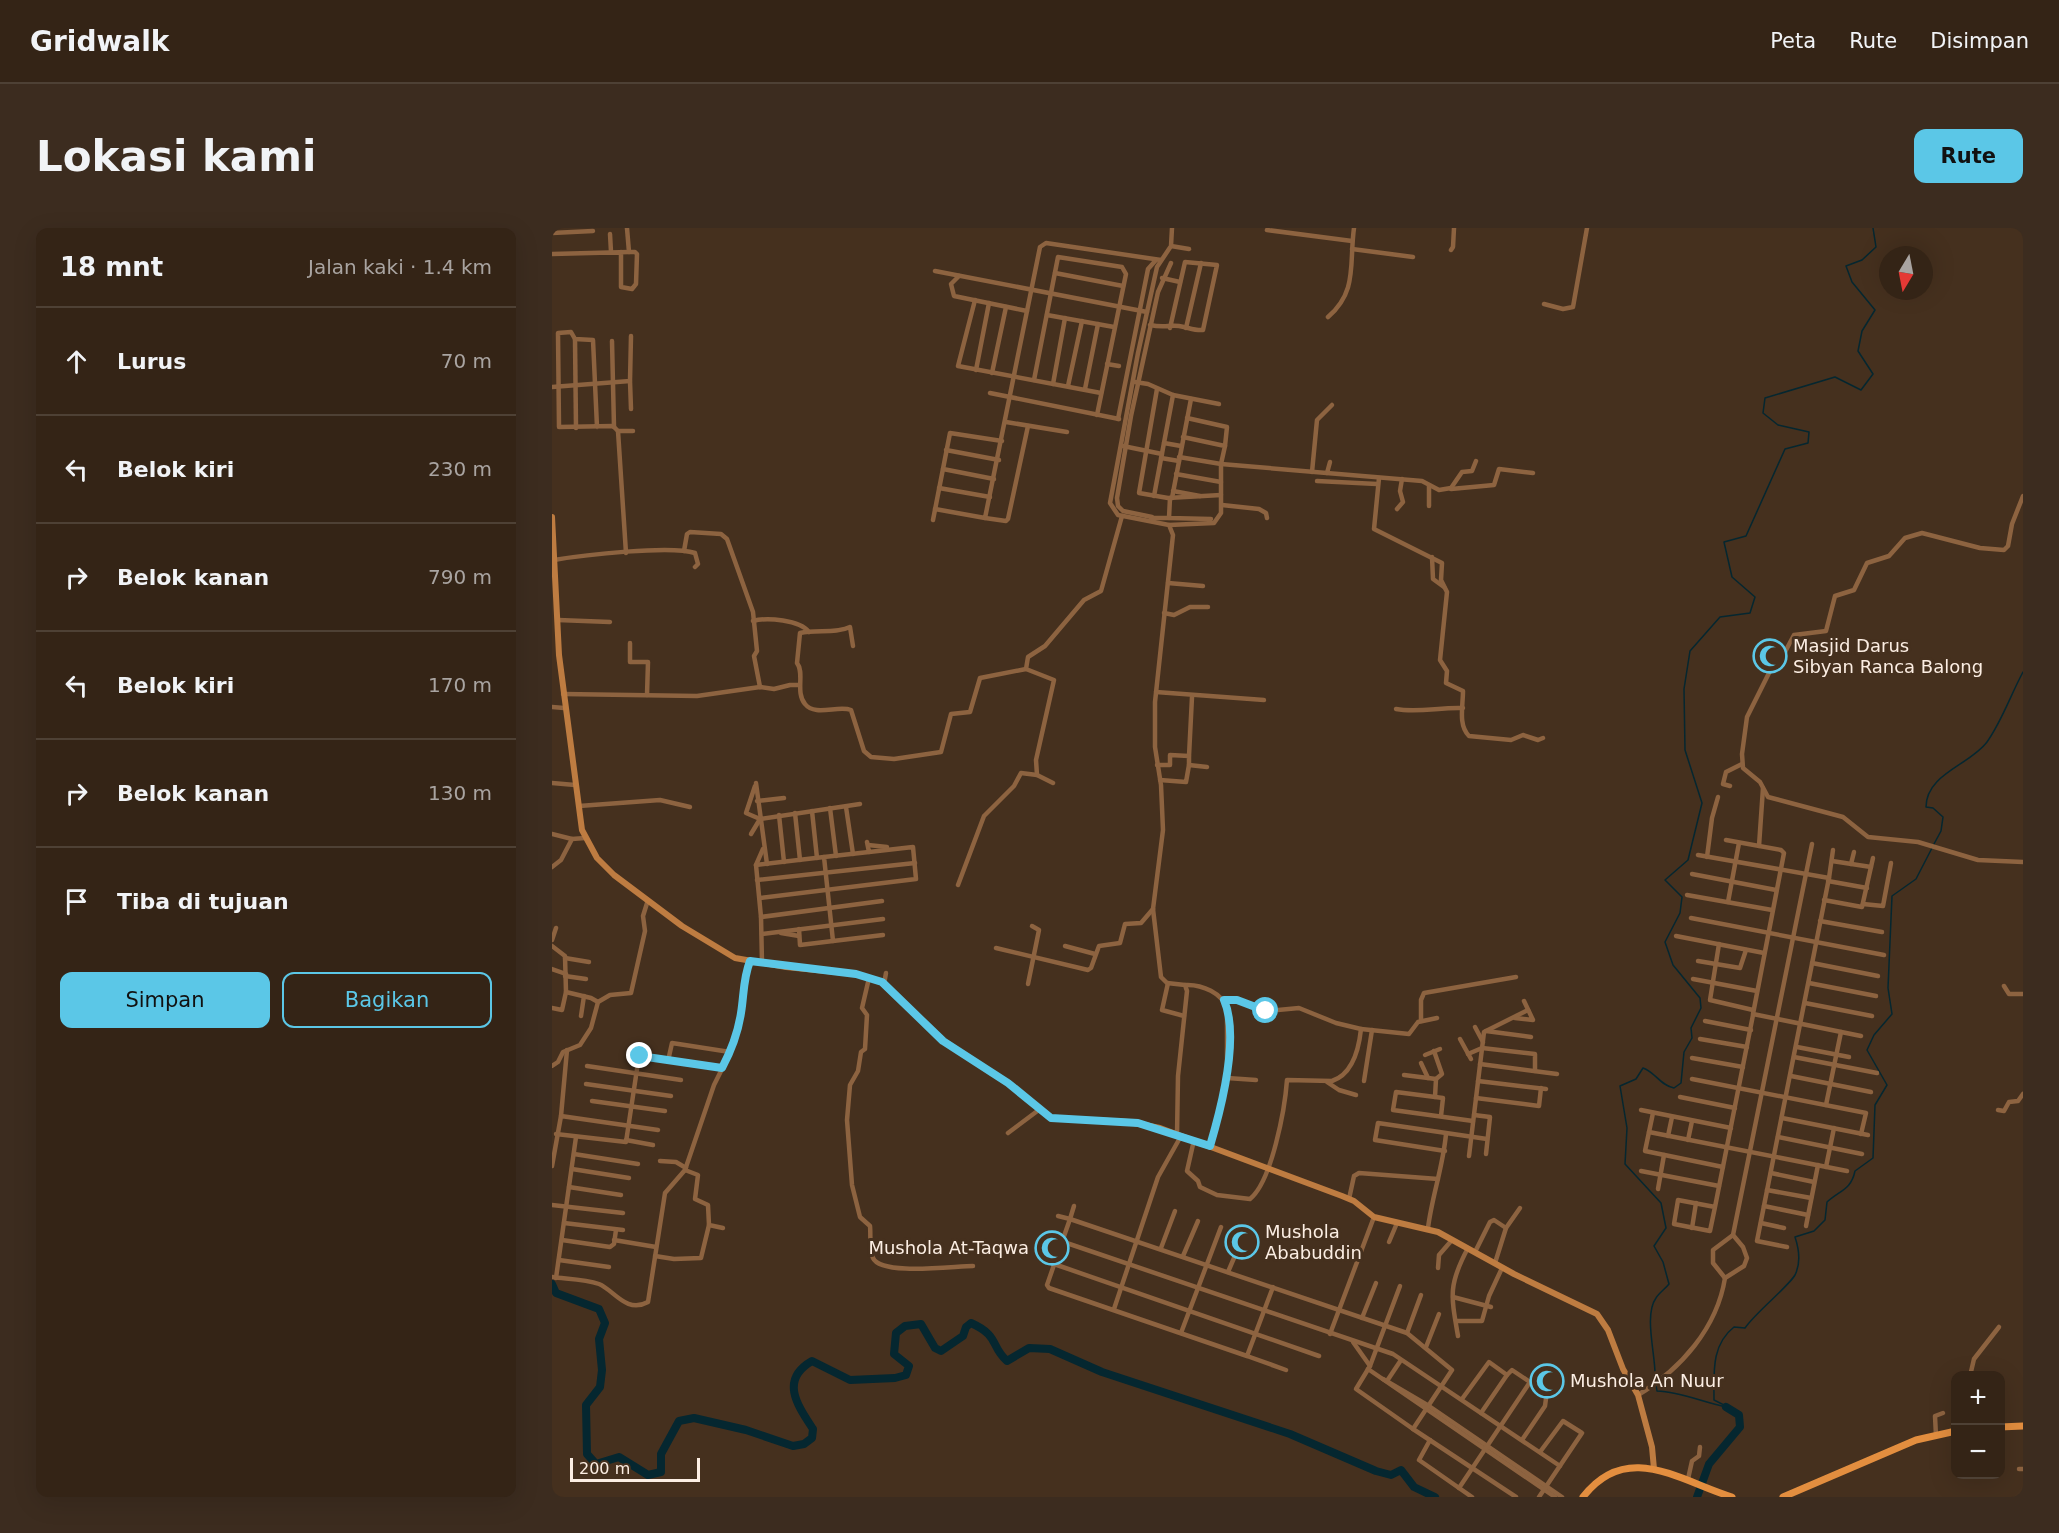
<!DOCTYPE html>
<html lang="id">
<meta charset="utf-8">
<style>
body{margin:0;font-family:"DejaVu Sans",sans-serif;background:#3c2c1f;color:#f1f3f6}
.controls{position:absolute;right:18px;bottom:18px;display:grid;overflow:hidden;border-radius:12px;box-shadow:0 6px 24px #0002}
.controls button{width:54px;height:54px;display:grid;place-items:center;padding:0;border:0;border-bottom:2px solid #4e4135;background:#342416;color:#f1f3f6;font:30px sans-serif}
.compass{position:absolute;left:1327px;top:18px;width:54px;height:54px;border-radius:50%;background:#342416;box-shadow:0 6px 24px #0002;rotate:190deg}
.scale{position:absolute;left:18px;bottom:15px;width:130px;box-sizing:border-box;padding-left:6px;border:3px solid #fceee3;border-top:0;font-size:16px;line-height:21px;white-space:nowrap;color:#fceee3;-webkit-text-stroke:4px #45301e;paint-order:stroke}
.stop{position:absolute;width:18px;height:18px;margin:-14px;border:4px solid #5bc7e7;border-radius:50%;background:#fff}
.stop.end{background:#5bc7e7;border-color:#fff;box-shadow:0 2px 6px #0008}
.list{margin:0;padding:0;list-style:none}
h2{display:flex;justify-content:space-between;align-items:center;height:78px;margin:0;padding:0 24px;font-size:26px}
h2 small{font-size:20px;font-weight:400;color:#a9a4a1}
.list li{display:grid;grid-template-columns:39px 1fr auto;gap:18px;align-items:center;box-sizing:border-box;height:108px;padding:0 24px;border-top:2px solid #4e4135}
.list b{display:block;font-size:22px;white-space:nowrap}
.list em{font-size:20px;font-style:normal;color:#a9a4a1}
.actions{display:flex;gap:12px;padding:18px 24px}
.actions a{flex:1;padding:14px 0;border:2px solid #5bc7e7;border-radius:12px;text-align:center;font-size:21px;color:#5bc7e7}
.actions .main{background:#5bc7e7;color:#111}
.icon{flex:none;width:33px;height:33px;fill:none;stroke:currentColor;stroke-width:2;stroke-linecap:round;stroke-linejoin:round}
.map{position:relative;flex:none;width:1471px;height:1269px;overflow:hidden;border-radius:12px}
header{display:flex;align-items:center;gap:36px;box-sizing:border-box;height:84px;padding:0 30px;background:#342416;border-bottom:2px solid #4e4135}
header strong{font-size:28px}
nav{display:flex;gap:33px;margin-inline-start:auto;font-size:21px}
.intro{display:flex;align-items:center;justify-content:space-between;box-sizing:border-box;height:144px;padding:0 36px}
h1{margin:0;font-size:42px}
.button{padding:15px 27px;border-radius:12px;background:#5bc7e7;color:#111;font-size:21px;font-weight:700}
main{display:flex;gap:36px;padding:0 36px}
aside{flex:1;background:#342416;border-radius:12px;box-shadow:0 6px 24px #0002}
.map>svg:first-child{display:block}
.lines{fill:none;stroke-linecap:round;stroke-linejoin:round}
.stream{stroke:#052730;stroke-width:1.5}
.river{stroke:#052730;stroke-width:8}
.street{stroke:#8d6340;stroke-width:4.5}
.secondary{stroke:#be7c41;stroke-width:6}
.primary{stroke:#e38e3f;stroke-width:7}
.route{stroke:#5bc7e7;stroke-width:8}
.labels{text-anchor:middle;stroke-width:6;stroke-linejoin:round;paint-order:stroke}
.poi-label{font-size:18px;fill:#fceee3;stroke:#45301e;text-anchor:start}
</style>
<header>
<strong>Gridwalk</strong>
<nav><a>Peta</a><a>Rute</a><a>Disimpan</a></nav>
</header>
<div class="intro"><h1>Lokasi kami</h1><a class="button">Rute</a></div>
<main>
<aside>
<h2>18 mnt<small>Jalan kaki · 1.4 km</small></h2>
<ul class="list">
<li><svg class="icon" aria-label="ahead" viewBox="0 0 24 24"><path d="M12 20V5M6 11l6-6 6 6"/></svg><div><b>Lurus</b></div><em>70 m</em></li>
<li><svg class="icon" aria-label="left" viewBox="0 0 24 24"><path d="M17 20v-9H6M10 6l-5 5 5 5"/></svg><div><b>Belok kiri</b></div><em>230 m</em></li>
<li><svg class="icon" aria-label="right" viewBox="0 0 24 24"><path d="M7 20v-9h11M14 6l5 5-5 5"/></svg><div><b>Belok kanan</b></div><em>790 m</em></li>
<li><svg class="icon" aria-label="left" viewBox="0 0 24 24"><path d="M17 20v-9H6M10 6l-5 5 5 5"/></svg><div><b>Belok kiri</b></div><em>170 m</em></li>
<li><svg class="icon" aria-label="right" viewBox="0 0 24 24"><path d="M7 20v-9h11M14 6l5 5-5 5"/></svg><div><b>Belok kanan</b></div><em>130 m</em></li>
<li><svg class="icon" aria-label="arrive" viewBox="0 0 24 24"><path d="M6 21V4h12l-3 4 3 4H6"/></svg><div><b>Tiba di tujuan</b></div></li>
</ul>
<div class="actions"><a class="main">Simpan</a><a>Bagikan</a></div>
</aside>
<div class="map">
<svg width="1471" height="1269" viewBox="0 0 1471 1269">
<rect width="100%" height="100%" fill="#45301e"/>
<g class="lines">
<!-- stream -->
<g class="stream">
<path d="M1382 616 1389 603 1391 589 1381 580 1374 579C1374 546 1418 537 1435 514 1450 493 1459 466 1471 444"/>
<path d="M1103 1152C1105 1131 1091 1088 1104 1070 1107 1065 1113 1061 1117 1056L1111 1034 1102 1018 1114 1000 1109 975 1073 936 1075 900 1068 858 1084 851 1091 840C1103 844 1109 858 1122 860L1129 855 1132 824 1140 810 1139 800 1149 780 1148 770 1121 737 1113 714 1128 685 1130 669 1113 652 1136 632 1150 575 1133 522 1132 461 1138 423 1168 389 1198 385 1203 369 1180 349 1172 314 1194 308 1233 221 1256 215 1257 204 1226 197 1211 185 1213 170 1283 149 1309 162 1321 146 1306 123 1310 103 1323 82 1300 54 1294 38 1310 32 1324 19 1321 0"/>
<path d="M1104 1157 1105 1163C1129 1164 1150 1174 1174 1179"/>
<path d="M1172 1177 1162 1172C1162 1145 1159 1117 1182 1099L1193 1100C1204 1084 1236 1059 1243 1047 1249 1035 1247 1021 1243 1009L1262 1003 1273 992 1275 974C1288 962 1299 962 1303 943L1321 930 1323 877 1335 857 1315 822 1322 807 1340 786 1336 760 1340 668 1364 651 1380 620"/>
</g>
<!-- river -->
<g class="river">
<path d="M0 1056 4 1065 47 1081 53 1095 47 1111 50 1142 48 1159 34 1177 35 1226 44 1236 67 1229 96 1247 109 1244V1226L127 1193 142 1190 194 1202 241 1218 252 1216 260 1210 261 1201C246 1178 227 1152 260 1133L298 1152 343 1150 354 1147 357 1138 342 1126 344 1105 353 1098 369 1096 383 1120 389 1123 411 1108 414 1099 419 1095C448 1108 438 1118 455 1133L477 1120 498 1121 550 1144 738 1206 824 1243 839 1247 849 1242 862 1259 883 1269"/>
<polyline points="1145,1269 1157,1236 1188,1199 1187,1187 1174,1179"/>
</g>
<!-- street -->
<g class="street">
<polyline points="75,0 77,24"/>
<polyline points="620,0 619,18 605,39 586,125 558,275 566,287 617,297 621,307 603,474 603,519 609,557 611,602 601,681 609,749 615,755 633,757 635,763 626,848 625,907"/>
<polyline points="715,2 800,13"/>
<polyline points="0,5 41,3"/>
<polyline points="58,6 59,24"/>
<polyline points="619,18 637,21"/>
<polyline points="800,21 861,29"/>
<polyline points="899,22 901,19 902,0"/>
<polyline points="0,26 77,24 83,24 85,26 84,56 80,61 69,59 69,24"/>
<polyline points="383,43 595,84"/>
<polyline points="503,45 571,58"/>
<polyline points="407,48 399,56 402,68 475,83"/>
<polyline points="610,50 628,54"/>
<polyline points="423,72 406,138 549,165"/>
<polyline points="992,76 1011,81 1021,79 1035,0"/>
<polyline points="495,87 562,99"/>
<path d="M776 89C806 63 797 36 802 0"/>
<path d="M598 97C612 100 616 97 627 98 635 99 643 103 651 102L665 37 633 34 618 100"/>
<polyline points="634,100 649,35"/>
<polyline points="23,111 24,200"/>
<polyline points="60,113 62,199"/>
<polyline points="555,136 567,138"/>
<polyline points="424,142 437,75"/>
<polyline points="440,145 454,79"/>
<polyline points="482,152 506,29 570,39 574,46 545,187"/>
<polyline points="78,153 79,181"/>
<polyline points="583,154 596,156 621,167 667,176"/>
<polyline points="501,156 513,90"/>
<polyline points="516,158 530,93"/>
<polyline points="0,159 78,153 79,108"/>
<polyline points="533,161 546,96"/>
<polyline points="605,161 587,265 616,270 669,267"/>
<polyline points="438,165 567,191"/>
<polyline points="635,190 675,199 673,218"/>
<polyline points="566,191 596,41 604,32"/>
<polyline points="454,194 515,204"/>
<polyline points="45,199 41,112 23,111 19,104 6,105 7,199 61,198 66,203 81,203"/>
<polyline points="66,203 74,325"/>
<polyline points="612,215 629,218"/>
<polyline points="571,218 610,226"/>
<polyline points="394,222 447,232"/>
<polyline points="627,229 669,236 870,253 887,262 899,260 910,244 920,243 924,233"/>
<polyline points="609,230 627,233"/>
<polyline points="391,241 442,251"/>
<polyline points="760,244 765,192 780,177"/>
<polyline points="775,245 778,234"/>
<polyline points="624,246 669,254"/>
<path d="M827 250 822 301 890 335 889 352 895 364 888 432 895 443 894 455 911 463C911 478 906 497 917 508L959 512 971 507 986 512 991 510"/>
<polyline points="765,253 825,256"/>
<polyline points="387,260 438,269"/>
<polyline points="899,261 942,257 947,241 981,245"/>
<polyline points="621,263 648,268"/>
<polyline points="602,268 621,167"/>
<polyline points="1471,268 1460,296 1456,318 1452,322 1428,320 1370,305 1353,310 1337,328 1315,335 1302,362 1283,368 1274,403 1242,407 1233,424 1225,429 1195,489 1190,526 1191,540 1208,554 1216,569 1291,589 1316,609 1366,614 1426,632 1471,634"/>
<polyline points="618,270 617,290 659,291"/>
<polyline points="620,270 639,171"/>
<polyline points="670,277 707,281 714,285 715,290"/>
<polyline points="877,278 877,258"/>
<polyline points="383,281 433,290 488,19 494,15 609,32"/>
<polyline points="845,281 851,274 848,263 850,251"/>
<polyline points="600,289 571,283 566,278 565,270 579,188 606,64 619,35"/>
<polyline points="433,290 454,293 456,291 476,198"/>
<polyline points="599,290 617,290"/>
<polyline points="381,292 398,205 450,213"/>
<polyline points="617,297 662,295 669,285 669,236 673,218 631,209"/>
<polyline points="132,323 135,306 138,304 169,306 175,311 201,384 205,423 202,428 208,459"/>
<polyline points="880,329 881,351 892,359"/>
<path d="M2 332C31 327 119 317 143 325L146 336 143 339"/>
<polyline points="616,355 651,358"/>
<polyline points="612,385 622,387 638,379 656,379"/>
<polyline points="6,392 58,394"/>
<path d="M201 393C215 389 248 392 257 404"/>
<polyline points="78,415 78,434 96,434 95,467"/>
<path d="M301 418 298 399C283 406 264 401 248 405L245 435C253 445 243 464 253 476 263 489 286 477 299 482L312 523 319 529 342 531 389 524 399 486 418 484 428 450 474 441"/>
<polyline points="1207,423 1217,421 1227,428"/>
<polyline points="604,464 712,472"/>
<polyline points="11,466 145,468 208,459 222,461 238,457 247,457"/>
<polyline points="0,479 12,480"/>
<path d="M844 481C866 485 888 479 911 480"/>
<polyline points="637,528 640,469"/>
<polyline points="605,537 618,537 618,527 637,528 637,537 655,539"/>
<polyline points="485,547 484,532 502,452 474,441 476,429 493,418 532,372 549,363 570,288"/>
<polyline points="608,552 634,554 637,537"/>
<polyline points="0,555 23,557"/>
<polyline points="204,555 215,636"/>
<polyline points="1178,558 1171,556 1174,544 1190,536"/>
<polyline points="205,573 232,570"/>
<polyline points="27,578 108,572 138,579"/>
<polyline points="294,579 301,626"/>
<polyline points="278,580 284,628"/>
<polyline points="260,583 265,630"/>
<polyline points="243,585 248,632"/>
<polyline points="227,587 232,634"/>
<polyline points="208,591 308,576"/>
<polyline points="0,606 20,611"/>
<polyline points="199,606 208,591 194,585 203,558"/>
<polyline points="1174,612 1229,622 1232,625 1201,786 1309,808"/>
<polyline points="316,617 335,619"/>
<polyline points="1207,618 1211,560"/>
<polyline points="317,624 272,629 281,713 331,707"/>
<polyline points="1146,627 1277,650 1205,1013 1235,1019"/>
<polyline points="1155,629 1160,590 1166,569"/>
<polyline points="1280,633 1319,639"/>
<polyline points="1299,636 1302,624"/>
<polyline points="204,637 211,621"/>
<polyline points="0,639 9,632 20,611 33,610"/>
<polyline points="1140,646 1224,662"/>
<polyline points="1277,650 1281,622"/>
<polyline points="205,652 363,635"/>
<polyline points="1276,653 1315,660"/>
<polyline points="406,657 432,588 462,558 469,545 485,547 501,555"/>
<polyline points="1135,667 1220,682"/>
<polyline points="208,670 364,651 361,619 317,624 315,614"/>
<polyline points="1272,672 1310,679 1321,630"/>
<polyline points="1176,674 1187,615"/>
<polyline points="1311,676 1331,678 1339,635"/>
<polyline points="209,689 330,673"/>
<polyline points="1139,690 1332,727"/>
<polyline points="1268,693 1330,704"/>
<polyline points="247,701 248,717 281,713"/>
<polyline points="229,705 247,708"/>
<polyline points="210,706 331,691"/>
<polyline points="1124,708 1212,725"/>
<polyline points="0,712 4,700"/>
<polyline points="1167,716 1158,772 1201,782"/>
<polyline points="0,718 13,728 14,764 39,770 46,774"/>
<polyline points="513,718 543,726"/>
<polyline points="444,720 536,742 539,740 547,718 568,715 573,696 589,695 601,681"/>
<polyline points="13,730 37,734"/>
<polyline points="1146,733 1188,740 1194,722"/>
<polyline points="210,735 209,689 204,637 272,629"/>
<polyline points="1260,735 1326,748"/>
<polyline points="0,741 14,746"/>
<polyline points="13,748 34,751"/>
<path d="M317 750 310 780 315 787 313 821 309 824 306 843 298 857 295 892 300 957 308 989 318 998C319 1008 317 1021 321 1030 329 1048 402 1038 421 1038"/>
<polyline points="1141,751 1205,763"/>
<polyline points="616,755 610,782 632,788"/>
<polyline points="1257,755 1324,768"/>
<polyline points="332,756 334,745"/>
<polyline points="476,756 487,702 480,698"/>
<path d="M633 757C649 756 672 765 675 782V850L658 918"/>
<polyline points="1452,758 1457,766 1471,766"/>
<polyline points="672,772 685,772 714,783 747,780 784,795 809,801"/>
<polyline points="1253,775 1320,788"/>
<polyline points="0,780 10,782 14,764"/>
<polyline points="29,788 32,768"/>
<polyline points="963,790 981,792 972,773"/>
<polyline points="869,793 869,772 872,765 964,749"/>
<polyline points="1153,793 1199,802"/>
<polyline points="923,799 931,814"/>
<polyline points="934,803 979,809"/>
<polyline points="908,811 919,831"/>
<polyline points="1148,811 1195,819"/>
<polyline points="1245,819 1297,829"/>
<polyline points="882,823 890,846 884,851"/>
<polyline points="916,826 930,820 983,826 983,843"/>
<polyline points="873,827 888,821"/>
<polyline points="1242,829 1325,845"/>
<polyline points="1140,830 1191,839"/>
<polyline points="116,833 120,815 178,824"/>
<polyline points="869,835 876,850"/>
<polyline points="928,836 1005,846"/>
<polyline points="0,838 6,834 11,824 28,817 39,800 46,774 58,767 79,765 93,703 91,688 96,672"/>
<polyline points="35,838 129,852"/>
<polyline points="852,847 884,851 883,869"/>
<polyline points="1239,848 1319,864"/>
<polyline points="675,850 704,852"/>
<polyline points="1140,851 1314,885 1309,906"/>
<polyline points="812,853 820,802"/>
<polyline points="926,853 994,861"/>
<polyline points="775,854 787,862 804,867"/>
<polyline points="34,856 119,868"/>
<polyline points="1128,869 1183,880"/>
<polyline points="924,870 987,878 989,860"/>
<polyline points="40,873 113,883"/>
<polyline points="1274,877 1289,804"/>
<polyline points="1089,882 1179,900"/>
<polyline points="1446,882 1452,883 1457,874 1466,873 1471,866"/>
<polyline points="1101,885 1093,923 1171,939"/>
<polyline points="922,887 938,889 934,926"/>
<polyline points="9,888 15,822"/>
<polyline points="889,888 891,870 844,864 841,882 921,893"/>
<polyline points="1230,890 1316,907"/>
<polyline points="1097,904 1295,943"/>
<polyline points="456,905 488,881"/>
<polyline points="4,906 74,914 87,828 170,840"/>
<polyline points="1116,908 1120,889"/>
<polyline points="1226,909 1310,926"/>
<polyline points="74,912 101,917"/>
<path d="M642 912 635 943 646 953 648 959 665 967 698 971C720 953 733 880 735 852L780 853C801 846 807 820 809 801L857 806 866 794 885 790"/>
<polyline points="1136,912 1140,893"/>
<polyline points="893,923 823,912 826,895 935,911"/>
<polyline points="22,926 86,936"/>
<polyline points="917,928 932,804 976,782"/>
<polyline points="108,933 124,934 134,940"/>
<polyline points="0,938 9,888 106,902"/>
<polyline points="1274,939 1282,900"/>
<polyline points="20,941 77,950"/>
<polyline points="133,942 146,947 143,971 156,977 157,997 171,1000"/>
<polyline points="1089,943 1167,958"/>
<polyline points="1219,945 1262,954"/>
<polyline points="17,959 69,967"/>
<polyline points="1106,961 1112,927"/>
<polyline points="1215,962 1259,970"/>
<polyline points="797,971 802,948 807,945 886,951"/>
<polyline points="0,977 71,985"/>
<polyline points="1212,978 1256,987"/>
<polyline points="1163,979 1126,972 1122,996 1158,1003 1163,979 1201,787"/>
<polyline points="506,988 518,991 522,978"/>
<polyline points="12,995 71,1002"/>
<polyline points="1209,995 1232,1000"/>
<polyline points="1254,998 1266,937"/>
<path d="M876 1000C880 968 891 939 894 906"/>
<polyline points="1140,1000 1144,975"/>
<polyline points="497,1009 841,1126 1008,1238"/>
<polyline points="10,1012 58,1019 62,1016 64,1002"/>
<polyline points="62,1012 104,1019"/>
<polyline points="837,1014 845,995"/>
<polyline points="609,1020 623,983"/>
<polyline points="923,1024 938,994 942,992 954,1000"/>
<polyline points="103,1028 122,1031 149,1030 157,997"/>
<polyline points="631,1028 646,993"/>
<polyline points="7,1032 57,1039"/>
<polyline points="943,1035 954,1000 968,980"/>
<polyline points="502,1036 767,1128"/>
<polyline points="886,1040 887,1027 900,1012"/>
<polyline points="676,1044 691,1009"/>
<path d="M0 1049C15 1051 33 1051 47 1056 62 1062 74 1086 96 1074L113 965 133 942 162 857 180 821 189 785 193 746 198 733"/>
<polyline points="4,1050 24,909"/>
<polyline points="1173,1050 1192,1038 1195,1030 1191,1019 1181,1007 1260,616"/>
<polyline points="1173,1050 1161,1035 1161,1022 1181,1007"/>
<polyline points="848,1058 818,1138 804,1161 861,1201"/>
<polyline points="721,1059 695,1128 497,1060 495,1057 518,991 855,1105 900,1142 861,1201 964,1269"/>
<polyline points="901,1069 939,1079"/>
<polyline points="562,1081 606,949 629,908"/>
<polyline points="810,1090 824,1055"/>
<polyline points="904,1093 930,1093 937,1068 950,1040"/>
<polyline points="629,1105 669,999"/>
<polyline points="855,1105 869,1067"/>
<polyline points="778,1106 822,989"/>
<path d="M906 1108C899 1068 896 1057 916 1020"/>
<polyline points="801,1114 818,1138"/>
<polyline points="874,1119 887,1086"/>
<polyline points="695,1128 734,1142"/>
<polyline points="816,1141 1003,1269"/>
<polyline points="1418,1148 1422,1131 1447,1099"/>
<polyline points="831,1151 877,1178 1010,1269"/>
<polyline points="835,1153 849,1132"/>
<path d="M1086 1167C1129 1141 1165 1100 1173 1050"/>
<polyline points="910,1171 937,1134 955,1147 960,1142 978,1154 989,1156 995,1163 993,1178 970,1212"/>
<polyline points="929,1185 955,1147"/>
<polyline points="1384,1208 1383,1188 1391,1185"/>
<polyline points="878,1212 867,1232 920,1269"/>
<polyline points="1467,1241 1471,1241"/>
<polyline points="1136,1251 1140,1233 1147,1228 1148,1219"/>
<polyline points="907,1260 978,1154"/>
<polyline points="987,1269 1030,1205 1011,1193 988,1224"/>
</g>
<!-- secondary -->
<polyline class="secondary" points="0,289 7,427 30,602 45,630 62,647 130,698 183,730 234,739 304,746 330,754 391,813 456,855 499,890 577,894 608,900 790,968 802,973 822,989 886,1004 962,1046 1045,1086 1056,1102 1071,1141 1086,1167 1100,1219 1102,1241"/>
<!-- primary -->
<g class="primary">
<polyline points="1448,1199 1471,1198"/>
<path d="M1031 1269C1075 1212 1128 1253 1180 1269"/>
<polyline points="1231,1269 1364,1212 1404,1203"/>
</g>
</g>
<g class="lines">
<!-- route -->
<path class="route" d="M88 828 170 840C179 823 186 805 189 785 192 767 191 751 198 733L304 746 330 754 391 813 456 855 499 890 586 895 658 918C669 881 688 809 672 772H685L714 783"/>
</g>
<!-- icons -->
<defs>
<g id="mosque-ring" transform="scale(1.725)"><circle r="9.5" fill="#45301e" stroke="#5bc7e7" stroke-width="1.5"/><path d="M3.5-4.9A6 6 0 1 0 3.5 4.9A5 5 0 1 1 3.5-4.9Z" fill="#5bc7e7"/></g>
</defs>
<g fill-rule="evenodd">
<use href="#mosque-ring" x="1218" y="428"/>
<use href="#mosque-ring" x="690" y="1014"/>
<use href="#mosque-ring" x="500" y="1020"/>
<use href="#mosque-ring" x="995" y="1153"/>
</g>
<g class="labels">
<!-- poi labels -->
<g class="poi-label">
<text x="1241" y="424">Masjid Darus<tspan x="1241" dy="21">Sibyan Ranca Balong</tspan></text>
<text x="713" y="1010">Mushola<tspan x="713" dy="21">Ababuddin</tspan></text>
<text x="477" y="1026" text-anchor="end">Mushola At-Taqwa</text>
<text x="1018" y="1159">Mushola An Nuur</text>
</g>
</g>
</svg>
<div class="controls">
<button>+</button>
<button>−</button>
</div>
<svg class="compass" viewBox="-18 -18 36 36"><path d="M0-13l5 13h-10z" fill="#e53935"/><path d="M0 13l5-13h-10z" fill="#a9a4a1"/></svg>
<div class="scale">200 m</div>
<div class="stop" style="left:714px;top:783px"></div>
<div class="stop end" style="left:88px;top:828px"></div>
</div>
</main>
